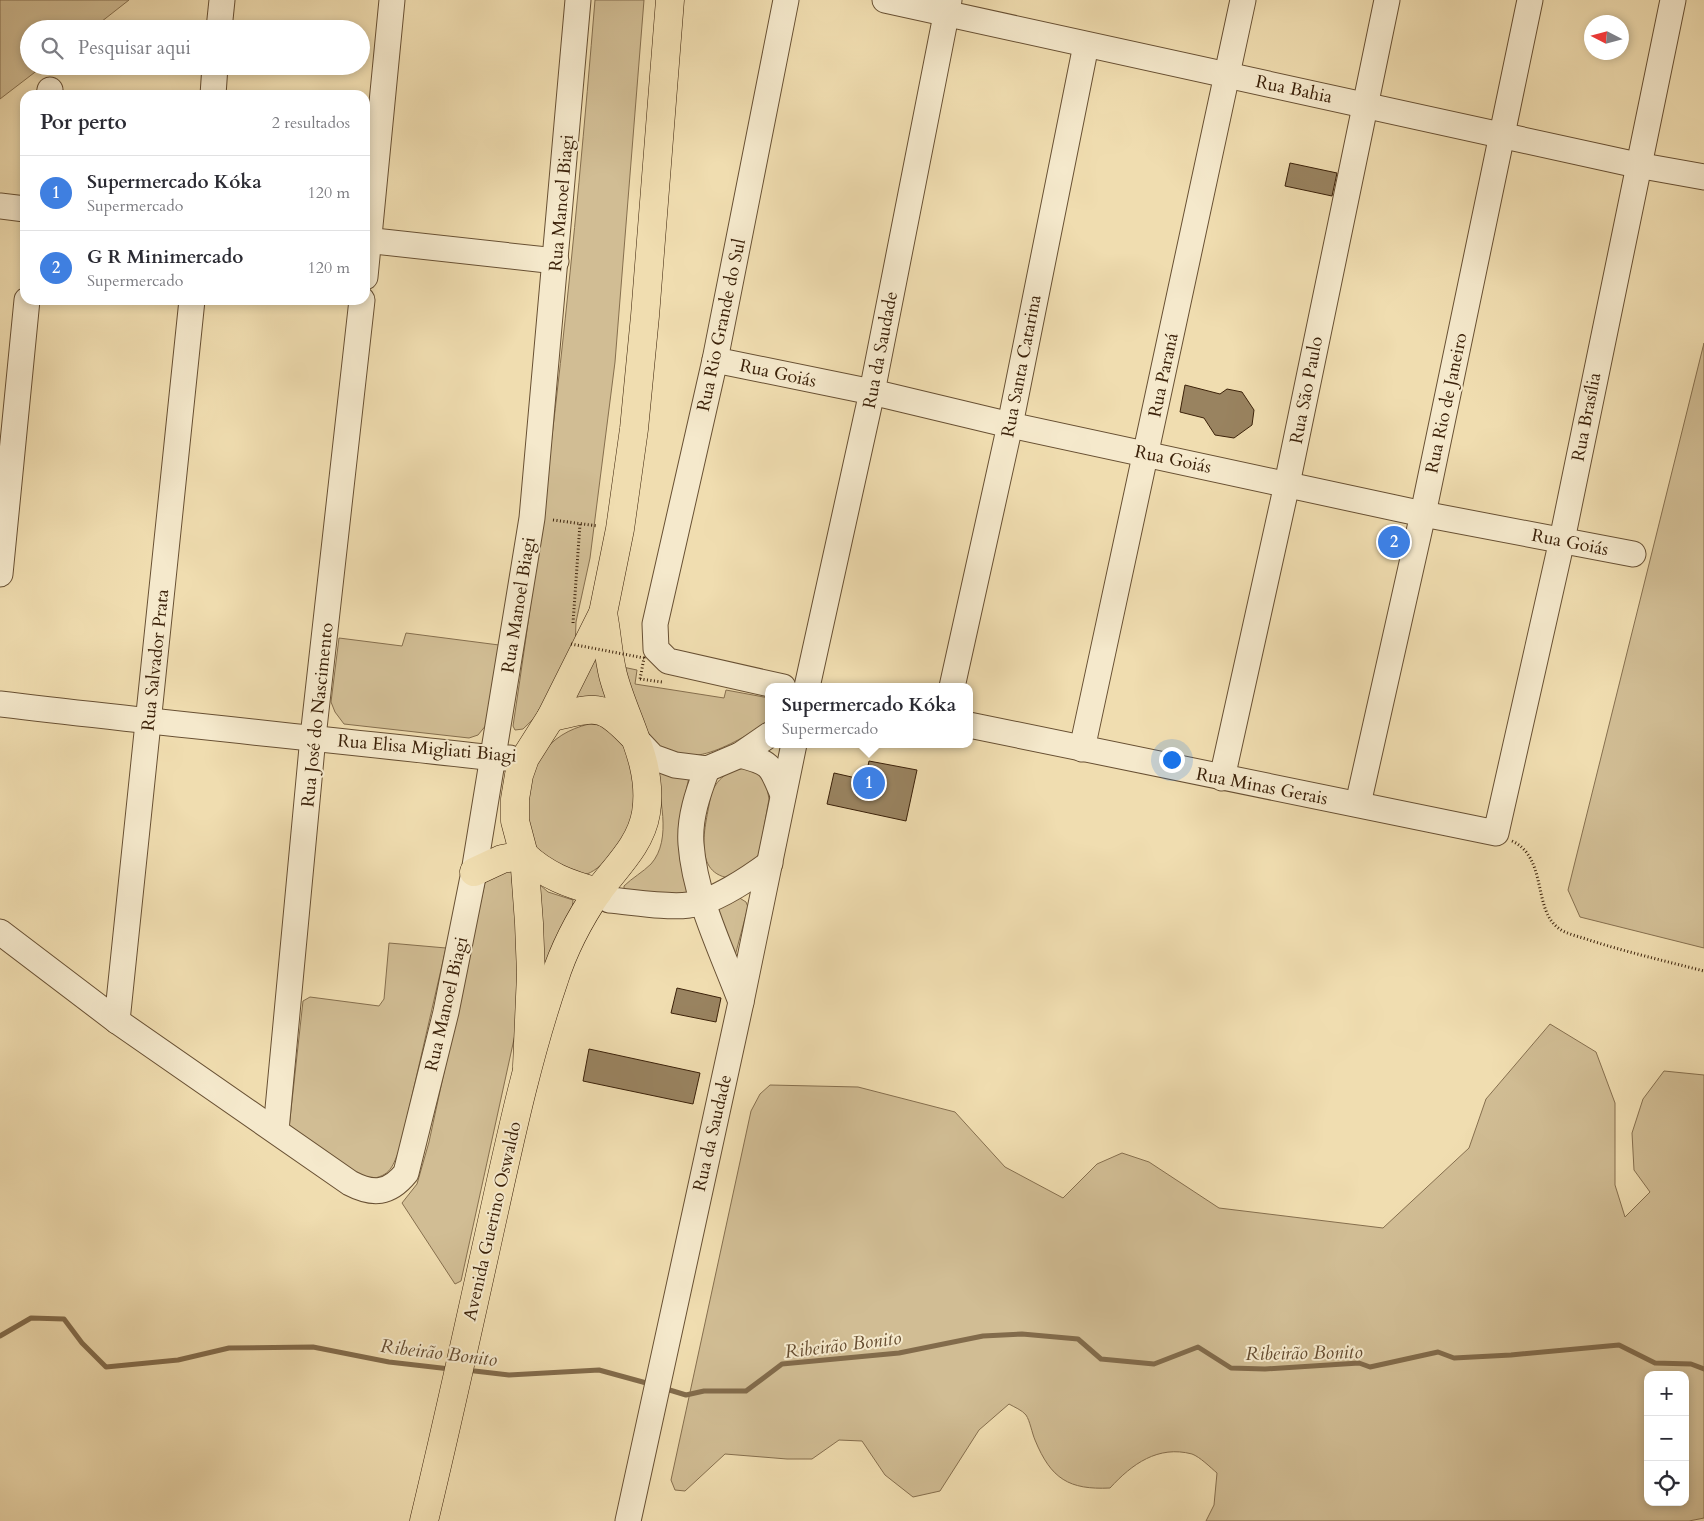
<!DOCTYPE html>
<html lang="pt">
<meta charset="utf-8">
<style>
body{margin:0;font-family:Cardo,serif;background:#f7f7f7;color:#2b2b33}
.controls{position:absolute;right:15px;bottom:15px;display:grid;overflow:hidden;border-radius:10px;box-shadow:0 2px 8px #0003}
.controls button{width:45px;height:45px;display:grid;place-items:center;padding:0;border:0;border-bottom:1px solid #e1e1e2;background:#fff;color:#2b2b33;font:25px sans-serif}
.compass{position:absolute;left:1584px;top:15px;width:45px;height:45px;border-radius:50%;background:#fff;box-shadow:0 2px 8px #0003;rotate:276deg}
.you{position:absolute;left:1171px;top:759px;width:18px;height:18px;margin:-12px;border:4px solid #fff;border-radius:50%;background:#1a73e8;box-shadow:0 0 0 8px #1a73e833}
.badge{display:grid;place-items:center;width:32px;height:32px;border-radius:50%;background:#8f2418;color:#fff;font-size:16px;font-weight:700}
.pin{position:absolute;translate:-50% -50%;border:2px solid #fff;box-shadow:0 1px 5px #0006}
.popup{position:absolute;left:765px;top:683px;width:208px;height:65px;box-sizing:border-box;display:grid;place-content:center;border-radius:10px;background:#fff;filter:drop-shadow(0 1px 4px #0005);font-size:16px;white-space:nowrap;color:#7c7c81}
.popup b{font-size:19px;color:#2b2b33}
.popup::after{content:'';position:absolute;left:50%;top:100%;margin-left:-10px;border:10px solid transparent;border-top-color:#fff}
.list{margin:0;padding:0;list-style:none}
h2{display:flex;justify-content:space-between;align-items:center;height:65px;margin:0;padding:0 20px;font-size:21px}
h2 small{font-size:16px;font-weight:400;color:#7c7c81}
.list li{display:grid;grid-template-columns:32px 1fr auto;gap:15px;align-items:center;box-sizing:border-box;height:75px;padding:0 20px;border-top:1px solid #e1e1e2}
.list b{display:block;font-size:19px;white-space:nowrap}
.list p{margin:0;font-size:16px;white-space:nowrap;color:#7c7c81}
.list em{font-size:16px;font-style:normal;color:#7c7c81}
.icon{flex:none;width:28px;height:28px;fill:none;stroke:currentColor;stroke-width:2;stroke-linecap:round;stroke-linejoin:round}
.map{position:relative;flex:none;width:1704px;height:1521px;overflow:hidden}
.search{position:absolute;background:#fff;box-shadow:0 2px 8px #0003;left:20px;top:20px;width:350px;height:55px;display:flex;align-items:center;gap:12px;box-sizing:border-box;padding:0 18px;border-radius:28px;color:#7c7c81;font-size:19px}
.panel{position:absolute;background:#fff;box-shadow:0 2px 8px #0003;left:20px;top:90px;width:350px;height:215px;border-radius:15px}
.map>svg:first-child{display:block}
.green{fill:#d1bd94;stroke:#866f4e;fill-rule:evenodd}
.lines{fill:none;stroke-linecap:round;stroke-linejoin:round}
.stream{stroke:#826b4b;stroke-width:5}
.building{fill:#998360;stroke:#3b2109}
.minor-casing{stroke:#685033;stroke-width:27}
.major-casing{stroke:#3b2109;stroke-width:29}
.path{stroke:#3b2109;stroke-width:3;stroke-dasharray:1 2.5;stroke-linecap:butt}
.minor{stroke:#f5e9cc;stroke-width:25}
.major{stroke:#f0ddb0;stroke-width:28}
.path-bridge{stroke:#3b2109;stroke-width:3;stroke-dasharray:1 2.5;stroke-linecap:butt}
.labels{text-anchor:middle;stroke-width:4;stroke-linejoin:round;paint-order:stroke}
.street-label{font-size:18px;fill:#3b2109;stroke:#f5e9cc}
.water-label{font-size:19px;font-style:italic;fill:#654c30;stroke:#f5e9cc}
</style>
<div class="map">
<svg width="1704" height="1521" viewBox="0 0 1704 1521">
<rect width="100%" height="100%" fill="#f0ddb0"/>
<filter id="stains"><feTurbulence type="fractalNoise" baseFrequency=".004" numOctaves="4"/><feColorMatrix values="0 0 0 0 .2 0 0 0 0 .09 0 0 0 0 .02 0 0 0 .5 -.17"/></filter>
<radialGradient id="worn" r=".72"><stop offset=".6" stop-color="#630" stop-opacity="0"/><stop offset="1" stop-color="#630" stop-opacity=".3"/></radialGradient>
<!-- green -->
<g class="green">
<polygon points="0,0 129,0 92,29 29,29 29,66 43,66 0,99"/>
<path d="M595 0H644L615 362 590 558 576 622 575 650 553 700 523 729 515 730 513 726C550 483 575 244 595 0Z"/>
<polygon points="1704,343 1704,948 1580,917 1568,890"/>
<polygon points="406,633 499,645 487,724 478,735 469,738 344,724 335,712 331,702 339,638 402,646"/>
<polygon points="594,654 612,698 573,699"/>
<path d="M618 666 637 670 635 684 724 698 726 690 769 698V723C729 744 683 779 646 734 638 724 624 681 618 666Z"/>
<path d="M589 724C631 724 638 782 632 814 630 828 623 837 615 848 600 869 584 885 556 870 552 868 548 862 546 859 542 854 536 849 534 844 524 817 523 780 540 756 553 738 569 729 589 724Z"/>
<path d="M655 766 689 777 684 801 689 892 686 896 624 890V886C632 878 643 872 651 864 673 839 659 795 655 766Z"/>
<path d="M751 768 765 777 769 799 759 856 729 878C690 872 707 821 711 794 718 776 732 768 751 768Z"/>
<polygon points="511,869 522,980 516,1030 461,1281 455,1284 402,1203 417,1184 429,1142 485,882"/>
<polygon points="539,884 548,892 573,900 572,911 546,971 541,970"/>
<polygon points="738,897 746,902 748,907 735,956 716,907"/>
<path d="M389 943 446 948 400 1148C391 1171 390 1176 365 1180L289 1128 303 1001 310 997 379 1006 384 999Z"/>
<path d="M1550 1024 1596 1052 1615 1103V1185L1625 1217 1650 1192 1634 1170 1632 1133 1643 1099 1664 1071 1704 1075V1518L1689 1521H1206L1214 1505 1217 1473C1210 1467 1200 1457 1192 1454 1158 1445 1132 1464 1110 1488 1069 1490 1051 1479 1035 1440 1032 1433 1030 1421 1026 1415 1022 1410 1014 1407 1009 1404L979 1430 940 1491 913 1497 885 1475 862 1441 839 1440 812 1459H787L725 1454 685 1491 675 1490 671 1480 751 1111 760 1094 770 1085 858 1087 955 1112 1005 1167 1063 1198 1097 1164 1122 1153 1149 1162 1219 1208 1383 1228 1469 1148 1486 1099ZM1648 1375H1685V1502H1648Z"/>
</g>
<g class="lines">
<!-- stream -->
<g class="stream">
<polyline points="0,1336 31,1318 64,1319 82,1343 106,1367 178,1360 229,1348 313,1347 389,1362 450,1369"/>
<polyline points="466,1370 509,1375 599,1370 650,1384"/>
<polyline points="663,1388 686,1395 704,1391 746,1391 782,1364 899,1353 983,1336 1022,1334 1078,1339 1101,1359 1154,1364 1198,1347 1231,1368 1265,1369 1359,1363 1370,1367 1438,1352 1454,1358 1511,1355 1619,1345 1655,1363 1691,1364 1704,1369"/>
</g>
</g>
<!-- building -->
<g class="building">
<polygon points="1290,163 1337,173 1332,196 1285,186"/>
<polygon points="1185,385 1220,394 1227,389 1242,392 1254,410 1252,425 1234,438 1215,435 1204,418 1180,412"/>
<polygon points="869,761 917,770 906,821 827,804 834,773 865,780"/>
<polygon points="677,988 721,998 716,1022 671,1013"/>
<polygon points="589,1049 700,1073 693,1104 583,1081"/>
</g>
<g class="lines">
<!-- minor casing -->
<g class="minor-casing">
<g id="minor">
<polyline points="885,0 1637,165 1704,177"/>
<polyline points="219,29 222,0"/>
<polyline points="49,95 50,90"/>
<polyline points="213,95 215,66"/>
<polyline points="0,206 25,209"/>
<polyline points="365,240 556,261"/>
<polyline points="365,277 392,0"/>
<polyline points="715,360 872,392 1010,425 1423,514 1633,554"/>
<polyline points="0,574 27,300"/>
<polyline points="783,687 668,661 656,649 655,624 715,360 786,0"/>
<polyline points="807,687 872,392 949,0"/>
<polyline points="952,687 1010,425 1086,45"/>
<path d="M0 704C165 724 329 739 494 758H510"/>
<polyline points="969,725 1496,833 1562,540 1673,0"/>
<polyline points="637,740 653,757 675,765 707,769 740,755 769,735"/>
<polyline points="1082,749 1243,0"/>
<path d="M740 755C772 763 771 766 783 795"/>
<path d="M707 769C698 793 689 818 691 844 695 898 722 951 741 1002"/>
<polyline points="1222,778 1287,484 1387,0"/>
<polyline points="1358,804 1423,514 1530,0"/>
<path d="M598 892 609 900C633 902 666 908 689 905 713 903 751 877 770 863"/>
<path d="M0 932 117 1021 350 1183C373 1195 389 1194 406 1173L446 1012 474 872 532 518 578 0"/>
<polyline points="117,1021 192,300"/>
<polyline points="276,1130 313,737 362,300"/>
<polyline points="628,1521 741,1002 794,744"/>
</g>
</g>
<!-- major casing -->
<g class="major-casing">
<g id="major">
<path d="M551 717C597 708 600 701 634 737"/>
<path d="M524 855C546 876 569 884 598 892"/>
<polyline points="474,872 502,859 524,855"/>
<polyline points="527,1066 531,974 529,923 524,855 515,821 515,799 519,775 525,758 551,717 603,613 620,529 634,429 645,316 670,0"/>
<path d="M424 1521C448 1421 470 1321 492 1221 510 1140 527 1059 554 980 564 948 580 918 599 890 617 866 641 844 646 813 654 763 625 721 613 675 608 655 607 633 603 613"/>
</g>
</g>
<!-- path -->
<g class="path">
<polyline points="553,520 598,526"/>
<polyline points="573,623 580,524"/>
<polyline points="640,679 662,682"/>
<path d="M1512 841C1547 857 1533 907 1557 927 1565 934 1578 936 1589 940 1626 952 1665 961 1704 971"/>
</g>
<!-- minor -->
<use href="#minor" class="minor"/>
<!-- major -->
<use href="#major" class="major"/>
<!-- path-bridge -->
<polyline class="path-bridge" points="571,644 644,658 640,679"/>
</g>
<g class="labels">
<!-- street labels -->
<g class="street-label">
<text transform="translate(1294 89) rotate(12)" y="6">Rua Bahia</text>
<text transform="translate(561 203) rotate(-85)" y="6">Rua Manoel Biagi</text>
<text transform="translate(721 325) rotate(-78)" y="6">Rua Rio Grande do Sul</text>
<text transform="translate(880 350) rotate(-79)" y="6">Rua da Saudade</text>
<text transform="translate(1021 366) rotate(-79)" y="6">Rua Santa Catarina</text>
<text transform="translate(778 373) rotate(12)" y="6">Rua Goiás</text>
<text transform="translate(1163 375) rotate(-78)" y="6">Rua Paraná</text>
<text transform="translate(1306 390) rotate(-79)" y="6">Rua São Paulo</text>
<text transform="translate(1446 403) rotate(-78)" y="6">Rua Rio de Janeiro</text>
<text transform="translate(1586 417) rotate(-79)" y="6">Rua Brasília</text>
<text transform="translate(1173 459) rotate(12)" y="6">Rua Goiás</text>
<text transform="translate(1570 542) rotate(11)" y="6">Rua Goiás</text>
<text transform="translate(518 605) rotate(-81)" y="6">Rua Manoel Biagi</text>
<text transform="translate(155 660) rotate(-84)" y="6">Rua Salvador Prata</text>
<text transform="translate(317 715) rotate(-84)" y="6">Rua José do Nascimento</text>
<text transform="translate(427 748) rotate(5)" y="6">Rua Elisa Migliati Biagi</text>
<text transform="translate(1262 786) rotate(11)" y="6">Rua Minas Gerais</text>
<text transform="translate(446 1004) rotate(-77)" y="6">Rua Manoel Biagi</text>
<text transform="translate(712 1133) rotate(-77)" y="6">Rua da Saudade</text>
<text transform="translate(492 1221) rotate(-77)" y="6">Avenida Guerino Oswaldo</text>
</g>
<!-- water labels -->
<g class="water-label">
<text transform="translate(843 1344) rotate(-7)" y="7">Ribeirão Bonito</text>
<text transform="translate(439 1352) rotate(7)" y="7">Ribeirão Bonito</text>
<text transform="translate(1304 1352) rotate(-1)" y="7">Ribeirão Bonito</text>
</g>
</g>
<rect width="100%" height="100%" filter="url(#stains)"/>
<rect width="100%" height="100%" fill="url(#worn)"/>
</svg>
<div class="controls">
<button>+</button>
<button>−</button>
<button><svg class="icon" aria-label="locate" viewBox="0 0 24 24"><circle cx="12" cy="12" r="6"/><path d="M12 2v4M12 18v4M2 12h4M18 12h4"/></svg></button>
</div>
<svg class="compass" viewBox="-18 -18 36 36"><path d="M0-13l5 13h-10z" fill="#e53935"/><path d="M0 13l5-13h-10z" fill="#7c7c81"/></svg>
<div class="you"></div>
<div class="pin badge" style="left:869px;top:783px;background:#3f7fe0">1</div>
<div class="popup"><b>Supermercado Kóka</b>Supermercado</div>
<div class="pin badge" style="left:1394px;top:542px;background:#3f7fe0">2</div>
<div class="search"><svg class="icon" aria-label="search" viewBox="0 0 24 24"><circle cx="10" cy="10" r="6"/><path d="M15 15l6 6"/></svg>Pesquisar aqui</div>
<section class="panel">
<h2>Por perto<small>2 resultados</small></h2>
<ul class="list">
<li><span class="badge" style="background:#3f7fe0">1</span><div><b>Supermercado Kóka</b><p>Supermercado</p></div><em>120 m</em></li>
<li><span class="badge" style="background:#3f7fe0">2</span><div><b>G R Minimercado</b><p>Supermercado</p></div><em>120 m</em></li>
</ul>
</section>
</div>
